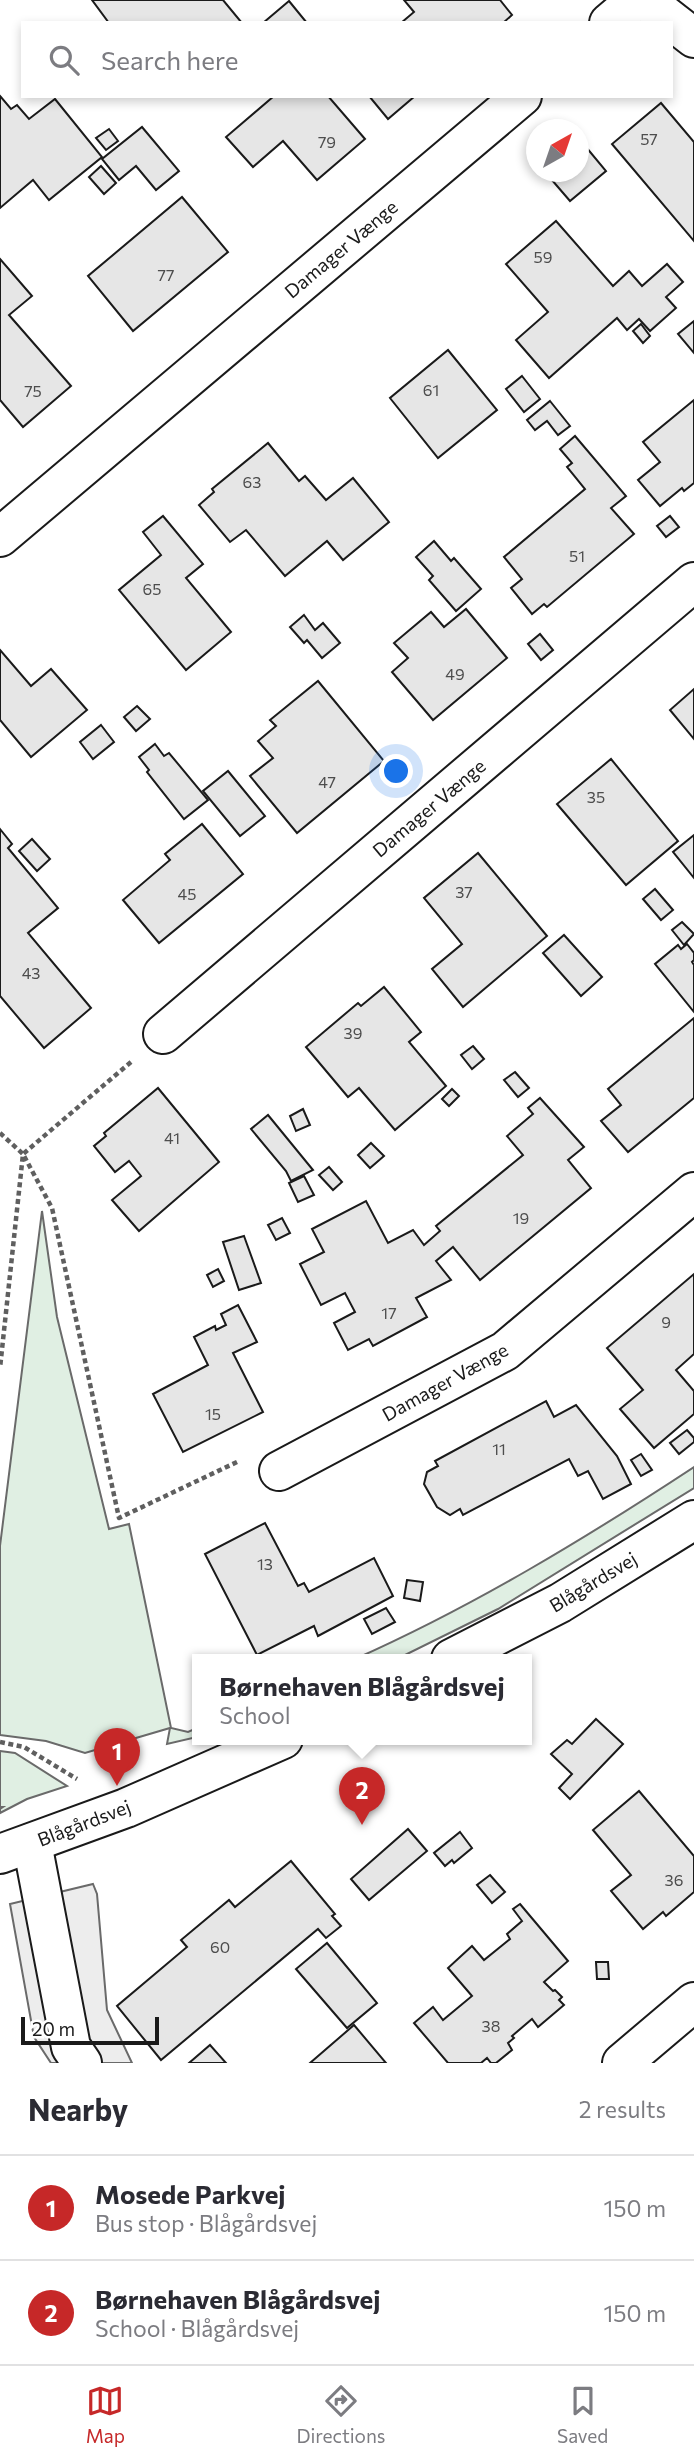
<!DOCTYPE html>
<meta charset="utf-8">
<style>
body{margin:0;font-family:Commissioner,sans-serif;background:#f2f2f3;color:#2b2b33}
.compass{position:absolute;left:526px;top:119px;width:63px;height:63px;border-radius:50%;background:#fff;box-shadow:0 4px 10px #0003;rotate:40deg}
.scale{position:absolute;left:21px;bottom:18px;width:138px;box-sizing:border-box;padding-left:7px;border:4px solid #1a1a1a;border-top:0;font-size:19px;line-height:24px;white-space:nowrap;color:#1a1a1a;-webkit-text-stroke:5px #fff;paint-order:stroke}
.you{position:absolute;left:397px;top:772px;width:24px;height:24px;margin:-18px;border:5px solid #fff;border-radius:50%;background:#1a73e8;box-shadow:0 0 0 10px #1a73e833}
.badge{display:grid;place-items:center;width:46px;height:46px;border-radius:50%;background:#c62828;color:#fff;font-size:23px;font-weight:700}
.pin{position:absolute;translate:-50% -58px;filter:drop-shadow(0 2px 4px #0008)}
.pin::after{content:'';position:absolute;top:37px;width:24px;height:21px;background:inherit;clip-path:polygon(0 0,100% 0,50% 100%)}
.popup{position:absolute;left:192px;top:1654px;width:340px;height:91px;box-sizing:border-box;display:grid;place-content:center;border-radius:0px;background:#fff;filter:drop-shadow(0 2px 5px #0005);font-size:23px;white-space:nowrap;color:#7c7c81}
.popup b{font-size:26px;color:#2b2b33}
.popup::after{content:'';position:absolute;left:50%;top:100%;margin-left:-14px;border:14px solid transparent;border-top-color:#fff}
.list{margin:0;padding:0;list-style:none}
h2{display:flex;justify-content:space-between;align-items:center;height:91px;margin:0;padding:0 28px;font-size:30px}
h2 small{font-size:23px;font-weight:400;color:#7c7c81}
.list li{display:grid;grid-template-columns:46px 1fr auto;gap:21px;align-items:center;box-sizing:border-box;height:105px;padding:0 28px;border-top:2px solid #e1e1e2}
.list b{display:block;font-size:26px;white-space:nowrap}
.list p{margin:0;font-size:23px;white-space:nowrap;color:#7c7c81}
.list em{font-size:23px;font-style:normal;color:#7c7c81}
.icon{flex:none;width:38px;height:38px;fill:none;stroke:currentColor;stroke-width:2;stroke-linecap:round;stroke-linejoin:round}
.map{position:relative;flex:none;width:694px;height:2063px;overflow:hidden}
.search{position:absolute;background:#fff;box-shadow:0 4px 10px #0003;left:21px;right:21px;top:21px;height:77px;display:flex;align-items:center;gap:18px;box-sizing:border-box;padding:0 24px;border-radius:0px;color:#7c7c81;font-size:26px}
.sheet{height:301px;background:#fff}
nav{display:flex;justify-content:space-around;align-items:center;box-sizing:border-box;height:98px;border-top:2px solid #e1e1e2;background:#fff;font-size:19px;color:#7c7c81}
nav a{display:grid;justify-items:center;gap:4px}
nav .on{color:#c62828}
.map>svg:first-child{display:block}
.green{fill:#e0efe3;stroke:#6a6a6a;stroke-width:2}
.parking{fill:#ededed;stroke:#6a6a6a;stroke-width:2}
.building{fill:#e6e6e6;stroke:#1a1a1a;stroke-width:2}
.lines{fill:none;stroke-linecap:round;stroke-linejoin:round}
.minor-casing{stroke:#1a1a1a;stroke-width:42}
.path{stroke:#5f5f5f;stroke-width:4.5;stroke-dasharray:5 3.5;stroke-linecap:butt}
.minor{stroke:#fff;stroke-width:38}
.labels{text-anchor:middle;stroke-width:5;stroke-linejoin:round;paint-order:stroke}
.number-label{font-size:16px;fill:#4d4d4d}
.street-label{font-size:19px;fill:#1a1a1a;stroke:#fff}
</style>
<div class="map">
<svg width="694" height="2063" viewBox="0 0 694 2063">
<rect width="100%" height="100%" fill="#fff"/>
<!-- green -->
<g class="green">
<polygon points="42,1211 57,1317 109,1529 129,1524 171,1728 188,1732 197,1728 197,1737 167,1744 170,1728 85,1753 46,1741 0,1735 0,1546"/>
<path d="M694 1467V1488L498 1609 397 1659H355C474 1606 586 1538 694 1467Z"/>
<polygon points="0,1751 15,1753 67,1786 27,1799 0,1813 0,1809 3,1807 0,1807"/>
</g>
<!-- parking -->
<polygon class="parking" points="93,1884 97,1894 107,2010 132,2063 51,2063 34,2037 10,1904"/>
<!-- building -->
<g class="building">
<polygon points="92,0 223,0 242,23 109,23"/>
<polygon points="404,0 500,0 512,15 503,23 401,23 414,12"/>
<polygon points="289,1 307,23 263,23"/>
<polygon points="0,96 11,109 17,105 29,119 55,99 102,157 49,200 33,180 0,208"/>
<polygon points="274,96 328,96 365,139 317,180 283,141 253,167 226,137"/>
<polygon points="369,96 415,96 388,119"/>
<polygon points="661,103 694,142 694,241 612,144"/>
<polygon points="142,127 179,171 156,190 136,166 119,180 102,159"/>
<polygon points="109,129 118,141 106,150 96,138"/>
<polygon points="581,141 606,171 570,201 545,172 578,172 578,143"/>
<polygon points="101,166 116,183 104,194 89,177"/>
<polygon points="182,197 228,252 133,331 88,276"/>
<polygon points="556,221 613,286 629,271 642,286 667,264 683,282 666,297 676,308 650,331 639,319 627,330 617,318 549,378 516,340 548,312 506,264"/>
<polygon points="0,259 32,296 9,315 71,386 23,427 0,400"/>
<polygon points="694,321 694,353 678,334"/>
<polygon points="641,324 650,336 643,343 633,331"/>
<polygon points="448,350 497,410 438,458 390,398"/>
<polygon points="522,376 540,399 524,412 506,389"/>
<polygon points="694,400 694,483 684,491 682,488 660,506 638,480 660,462 643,442"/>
<polygon points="550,401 570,426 558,435 547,421 535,430 527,420"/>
<polygon points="575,436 626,496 611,508 634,534 547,607 544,604 532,614 511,588 522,579 504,557 585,489 567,467 572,463 560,449"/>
<polygon points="268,443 299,481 305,476 326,500 353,478 389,522 343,560 327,541 285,576 246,530 230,542 199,505 214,492 212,489"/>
<polygon points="163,516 203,564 186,578 231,632 186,670 119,590 161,555 143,532"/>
<polygon points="670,516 679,527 666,537 657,526"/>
<polygon points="434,541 451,561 454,558 481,589 456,611 429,580 433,576 416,557"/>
<polygon points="466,609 507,658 433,720 392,672 408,658 394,643 431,612 444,627"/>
<polygon points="304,615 315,630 323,623 340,643 322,658 307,640 304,643 290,627"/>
<polygon points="540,634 553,650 541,660 528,644"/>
<polygon points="0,650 31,686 51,669 87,710 31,757 0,720"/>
<polygon points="318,681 384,761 297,833 250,776 273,758 258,741 276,726 270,720"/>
<polygon points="694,689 694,739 670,710"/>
<polygon points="137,706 150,719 136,731 124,717"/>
<polygon points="101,725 114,742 93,759 80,742"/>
<polygon points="155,744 164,756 169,753 208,800 184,819 147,772 149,770 139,757"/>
<polygon points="611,759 678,841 626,885 557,804"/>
<polygon points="228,771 265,816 240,836 203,791"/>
<polygon points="202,824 243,874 159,943 123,900 170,860 165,854"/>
<polygon points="0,829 12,844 8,848 58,908 28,933 91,1008 44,1048 0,996"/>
<polygon points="694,835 694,878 673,852"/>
<polygon points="32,839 50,859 37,871 19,851"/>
<polygon points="478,853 547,936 463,1007 432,969 462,944 424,898"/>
<polygon points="655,889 673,910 661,920 643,899"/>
<polygon points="682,922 694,934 684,945 672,930"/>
<polygon points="564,935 602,977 581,996 543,953"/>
<polygon points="687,944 694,953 694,960 692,962 694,965 694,1012 655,964 678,945 681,949"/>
<polygon points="384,987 421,1032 409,1042 446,1086 395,1130 359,1088 348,1097 306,1047 358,1003 361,1006"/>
<polygon points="694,1018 694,1098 628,1152 601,1121 621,1105 608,1089"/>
<polygon points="473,1046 484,1059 472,1069 461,1055"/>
<polygon points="515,1072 529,1088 518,1097 504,1080"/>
<polygon points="158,1088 219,1162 139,1231 112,1200 141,1176 129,1161 115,1172 94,1146 106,1136 104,1133"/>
<polygon points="452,1089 459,1096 449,1106 442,1099"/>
<polygon points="540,1098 584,1147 568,1160 591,1188 480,1280 453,1247 436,1261 451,1280 416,1298 427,1317 373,1346 369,1339 348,1350 334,1323 355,1312 345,1293 321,1305 300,1264 324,1252 312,1229 366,1201 388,1243 413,1230 424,1245 440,1231 436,1226 523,1155 507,1136 533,1114 528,1108"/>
<polygon points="303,1109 310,1125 296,1131 290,1116"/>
<polygon points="268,1115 313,1170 291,1181 286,1171 251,1129"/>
<polygon points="371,1143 384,1156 370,1168 358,1155"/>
<polygon points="329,1167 342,1182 333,1190 319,1175"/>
<polygon points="304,1176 314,1195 298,1202 289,1183"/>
<polygon points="282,1218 290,1233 276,1240 268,1225"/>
<polygon points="244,1236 261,1283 239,1290 223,1242"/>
<polygon points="218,1269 224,1281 213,1287 207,1275"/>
<polygon points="694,1274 694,1354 676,1370 694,1391 694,1414 654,1448 620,1409 643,1390 607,1348"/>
<polygon points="238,1305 257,1342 233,1353 263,1412 183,1452 153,1394 208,1365 194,1337 215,1326 216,1330 226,1325 221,1314"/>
<polygon points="546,1401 554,1417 576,1405 617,1456 631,1484 603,1499 588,1471 578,1476 569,1459 463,1515 460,1509 450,1515 437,1507 424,1484 427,1472 438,1466 435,1461"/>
<polygon points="687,1430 694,1438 694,1442 679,1454 670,1443"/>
<polygon points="641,1454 652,1470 641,1476 631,1460"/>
<polygon points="265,1523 298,1586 304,1583 309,1592 374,1558 393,1596 318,1636 314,1626 257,1655 205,1554"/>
<polygon points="407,1580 423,1582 420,1601 404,1598"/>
<polygon points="386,1608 395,1622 372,1634 364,1619"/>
<polygon points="596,1719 623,1744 570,1799 559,1788 572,1774 551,1754 567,1740 572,1744"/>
<polygon points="639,1791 694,1856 694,1892 666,1916 663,1912 643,1929 611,1891 631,1875 593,1830"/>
<polygon points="408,1829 427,1851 369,1900 351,1879"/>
<polygon points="460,1832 472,1848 454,1863 452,1860 445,1866 434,1853"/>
<polygon points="291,1861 335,1914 332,1916 341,1926 326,1938 318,1929 161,2060 117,2006 187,1947 181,1940 229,1900 235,1907"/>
<polygon points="490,1875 505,1892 492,1903 477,1885"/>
<polygon points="520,1904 568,1961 544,1982 553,1991 555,1990 562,1997 559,2000 564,2005 538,2027 532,2019 512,2036 514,2038 508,2043 512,2050 496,2063 491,2063 487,2058 481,2063 448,2063 414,2023 433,2007 443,2020 472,1996 448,1968 472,1946 484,1960 510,1939 507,1934 522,1921 513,1909"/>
<polygon points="327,1943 377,2003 347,2028 296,1969"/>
<polygon points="596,1962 608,1962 609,1979 597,1979"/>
<polygon points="354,2025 386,2063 310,2063"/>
<polygon points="210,2045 226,2063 189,2063"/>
</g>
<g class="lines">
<!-- minor casing -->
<g class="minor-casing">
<g id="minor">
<polyline points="645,0 694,38"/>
<polyline points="609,23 636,0"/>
<polyline points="0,537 522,96"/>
<polyline points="163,1034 694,582"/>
<polyline points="279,1471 505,1351 694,1192"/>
<polyline points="451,1659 560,1603 694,1520"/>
<polyline points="32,1843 71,2047 82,2063"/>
<polyline points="0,1854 126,1808 283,1739"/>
<polyline points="622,2063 694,2002"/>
</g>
</g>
<!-- path -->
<g class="path">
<polyline points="131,1062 23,1154 52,1208 119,1518 237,1462"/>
<polyline points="0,1133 23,1154 0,1368"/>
<polyline points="0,1742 24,1747 77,1779"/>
</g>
<!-- minor -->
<use href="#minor" class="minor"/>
</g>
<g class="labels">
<!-- number labels -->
<g class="number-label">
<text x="649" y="145">57</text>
<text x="327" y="148">79</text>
<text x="543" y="263">59</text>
<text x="166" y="281">77</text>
<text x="431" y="396">61</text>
<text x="33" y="397">75</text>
<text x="252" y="488">63</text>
<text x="577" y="562">51</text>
<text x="152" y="595">65</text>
<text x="455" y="680">49</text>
<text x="327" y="788">47</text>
<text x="596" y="803">35</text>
<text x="464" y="898">37</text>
<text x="187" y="900">45</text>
<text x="31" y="979">43</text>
<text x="353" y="1039">39</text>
<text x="172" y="1144">41</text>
<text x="521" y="1224">19</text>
<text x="389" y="1319">17</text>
<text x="666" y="1328">9</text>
<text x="213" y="1420">15</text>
<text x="499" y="1455">11</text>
<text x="265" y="1570">13</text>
<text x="674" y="1886">36</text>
<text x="220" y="1953">60</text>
<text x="491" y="2032">38</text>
</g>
<!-- street labels -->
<g class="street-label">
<text transform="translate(341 249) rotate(-40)" y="7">Damager Vænge</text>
<text transform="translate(429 808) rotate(-40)" y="7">Damager Vænge</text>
<text transform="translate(445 1382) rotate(-29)" y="7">Damager Vænge</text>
<text transform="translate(593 1582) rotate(-31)" y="7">Blågårdsvej</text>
<text transform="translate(84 1823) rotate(-21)" y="7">Blågårdsvej</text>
</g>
</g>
</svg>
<svg class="compass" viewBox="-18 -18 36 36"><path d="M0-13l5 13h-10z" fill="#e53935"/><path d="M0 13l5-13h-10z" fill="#7c7c81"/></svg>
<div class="scale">20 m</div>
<div class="you"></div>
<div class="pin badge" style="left:117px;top:1786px">1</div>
<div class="pin badge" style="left:362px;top:1825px">2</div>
<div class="popup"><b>Børnehaven Blågårdsvej</b>School</div>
<div class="search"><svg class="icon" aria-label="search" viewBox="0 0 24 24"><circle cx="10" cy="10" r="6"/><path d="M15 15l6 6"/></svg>Search here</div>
</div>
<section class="sheet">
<h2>Nearby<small>2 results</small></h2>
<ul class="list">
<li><span class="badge">1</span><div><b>Mosede Parkvej</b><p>Bus stop · Blågårdsvej</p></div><em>150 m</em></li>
<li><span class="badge">2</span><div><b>Børnehaven Blågårdsvej</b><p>School · Blågårdsvej</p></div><em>150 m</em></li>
</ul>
</section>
<nav>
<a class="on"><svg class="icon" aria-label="map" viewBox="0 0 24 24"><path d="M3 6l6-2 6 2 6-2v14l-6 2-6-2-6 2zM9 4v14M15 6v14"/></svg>Map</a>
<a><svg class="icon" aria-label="directions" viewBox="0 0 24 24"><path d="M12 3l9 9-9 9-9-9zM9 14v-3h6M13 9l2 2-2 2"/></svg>Directions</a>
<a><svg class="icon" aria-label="saved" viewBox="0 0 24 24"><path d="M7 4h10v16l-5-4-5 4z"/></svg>Saved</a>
</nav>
